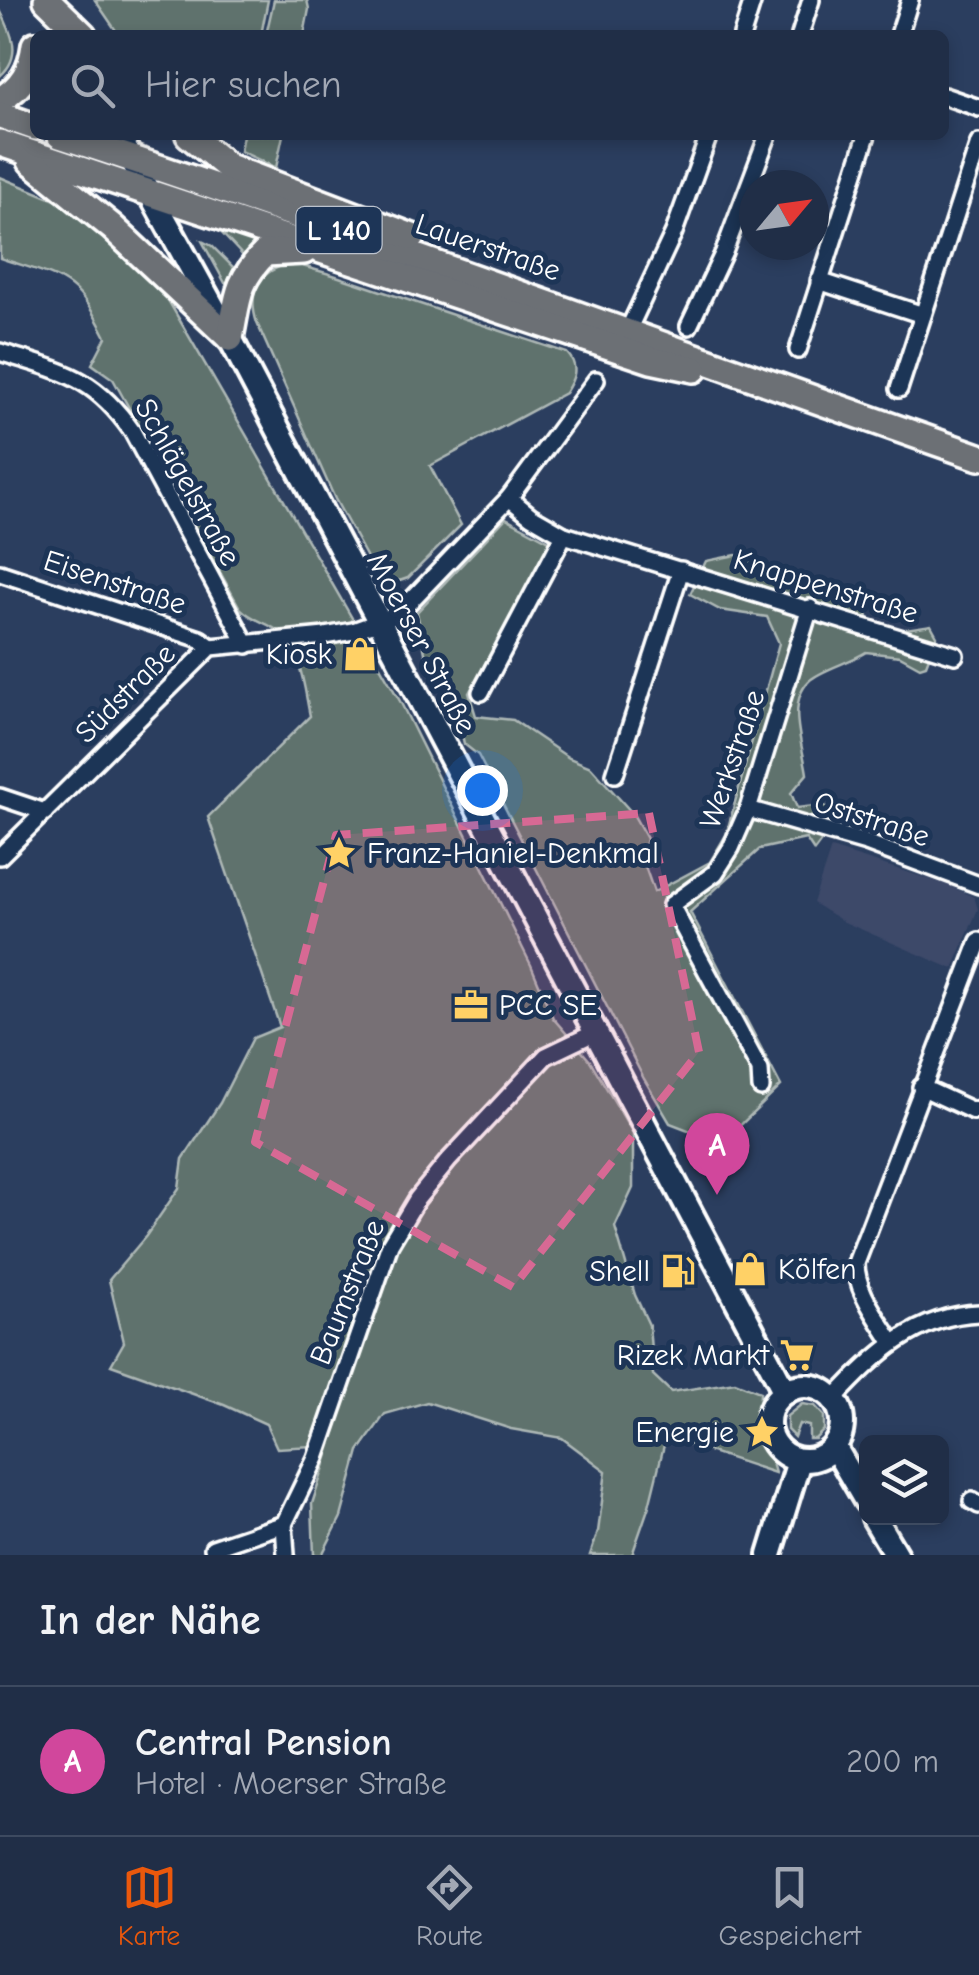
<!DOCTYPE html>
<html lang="de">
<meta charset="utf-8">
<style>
body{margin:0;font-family:"Comic Neue",sans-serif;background:#2d3a52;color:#f1f3f6}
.controls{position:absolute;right:30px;bottom:30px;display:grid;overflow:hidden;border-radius:15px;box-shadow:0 5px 15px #0003}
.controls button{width:90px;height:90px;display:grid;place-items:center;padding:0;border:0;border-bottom:2px solid #3d4a60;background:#202e47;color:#f1f3f6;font:50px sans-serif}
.compass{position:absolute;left:739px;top:170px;width:90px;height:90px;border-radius:50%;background:#202e47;box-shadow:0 5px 15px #0003;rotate:61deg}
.you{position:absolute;left:482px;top:790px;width:35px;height:35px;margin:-25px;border:8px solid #fff;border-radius:50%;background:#1a73e8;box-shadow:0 0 0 15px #1a73e833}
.badge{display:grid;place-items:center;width:65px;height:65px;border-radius:50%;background:#ea580c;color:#fff;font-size:32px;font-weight:700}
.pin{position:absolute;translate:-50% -82px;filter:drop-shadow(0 2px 5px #0008)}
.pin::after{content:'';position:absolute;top:52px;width:35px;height:30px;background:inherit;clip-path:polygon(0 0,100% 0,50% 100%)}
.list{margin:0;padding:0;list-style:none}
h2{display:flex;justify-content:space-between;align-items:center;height:130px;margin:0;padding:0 40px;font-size:42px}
h2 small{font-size:32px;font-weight:400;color:#a2a8b4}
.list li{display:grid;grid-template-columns:65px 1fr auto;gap:30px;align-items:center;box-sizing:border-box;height:150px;padding:0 40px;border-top:2px solid #3d4a60}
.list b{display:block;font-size:38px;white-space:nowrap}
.list p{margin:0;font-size:32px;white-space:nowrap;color:#a2a8b4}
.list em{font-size:32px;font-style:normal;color:#a2a8b4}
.icon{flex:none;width:55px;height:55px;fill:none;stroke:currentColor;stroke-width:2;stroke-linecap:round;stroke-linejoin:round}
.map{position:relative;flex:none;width:979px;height:1555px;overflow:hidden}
.search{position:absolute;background:#202e47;box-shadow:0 5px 15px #0003;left:30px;right:30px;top:30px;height:110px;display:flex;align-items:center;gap:25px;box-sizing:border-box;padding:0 35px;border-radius:15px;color:#a2a8b4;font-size:38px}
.sheet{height:280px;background:#202e47}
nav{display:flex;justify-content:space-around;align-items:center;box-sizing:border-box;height:140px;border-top:2px solid #3d4a60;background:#202e47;font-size:28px;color:#a2a8b4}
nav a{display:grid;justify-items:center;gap:5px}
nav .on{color:#ea580c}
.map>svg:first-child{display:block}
.built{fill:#3c4869}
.green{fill:#5e726d;stroke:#aeb8b6;stroke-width:2.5}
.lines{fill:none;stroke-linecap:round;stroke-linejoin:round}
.street-casing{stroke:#fff;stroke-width:22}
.secondary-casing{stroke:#fff;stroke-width:30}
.primary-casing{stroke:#fff;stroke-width:32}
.street{stroke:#1d3557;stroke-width:15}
.secondary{stroke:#1d3557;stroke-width:22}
.primary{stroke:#6c6f75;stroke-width:25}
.marked{fill:#d76994;fill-opacity:0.2;stroke:#d76994;stroke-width:8;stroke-dasharray:20 12;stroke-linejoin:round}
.labels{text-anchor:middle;stroke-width:10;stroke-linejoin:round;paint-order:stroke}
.shield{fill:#1d3557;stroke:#bbc2cd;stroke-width:2.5}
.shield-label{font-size:28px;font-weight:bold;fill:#fff}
.street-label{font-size:30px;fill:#fff;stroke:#1d3557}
.poi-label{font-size:30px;fill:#fff;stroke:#1d3557;text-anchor:end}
</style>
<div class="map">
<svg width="979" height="1555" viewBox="0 0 979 1555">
<rect width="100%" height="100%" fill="#2b3e5f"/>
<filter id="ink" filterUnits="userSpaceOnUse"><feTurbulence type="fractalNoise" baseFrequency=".01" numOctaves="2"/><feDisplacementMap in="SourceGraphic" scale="20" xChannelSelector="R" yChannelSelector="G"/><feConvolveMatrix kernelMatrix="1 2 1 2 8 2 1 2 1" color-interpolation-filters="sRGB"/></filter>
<g filter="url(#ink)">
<!-- built -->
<polygon class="built" points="831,848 948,885 974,897 978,909 953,969 844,922 813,903"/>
<!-- green -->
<g class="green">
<polygon points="95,0 268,0 262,30 264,35 119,35"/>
<polygon points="274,0 307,0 309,9 304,35 266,35"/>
<path d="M0 10C12 33 23 56 0 76Z"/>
<polygon points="243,135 283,135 276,168 240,151"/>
<path d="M0 177 77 209 122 246 168 300 400 701 531 965 553 1018 591 1062 633 1133V1188L615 1227 635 1295 649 1325 653 1375 671 1392 735 1382 760 1392 759 1418 775 1473 666 1437 649 1506 632 1555H590L598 1532 606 1471 562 1438 511 1429 427 1402 385 1414 359 1451 341 1517 322 1555H314L312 1504 331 1445 277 1448 266 1424 224 1405 111 1365 124 1342 109 1280 146 1236 179 1188 183 1159 220 1103 253 1038 280 1027 208 817 310 716C304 688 302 654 280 633 270 622 255 623 240 608L113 379 92 364 106 337C75 275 63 279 0 258Z"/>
<polygon points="216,227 260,241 262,244 246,259"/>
<polygon points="202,241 212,246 236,270 229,284 225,283"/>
<path d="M285 265H299L333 275 567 353C580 367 574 379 565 393L430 466 461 525 408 578C397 583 387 583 377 576L335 499 257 323C248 296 256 273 285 265Z"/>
<path d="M506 518 551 542 469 693 476 716 513 720 569 758 591 767 633 814 647 839 642 858 654 892 710 862 726 835 779 643 767 617 720 610 690 594 706 561 736 555 856 601 866 610 870 625 893 631 931 625 937 636 926 665 920 667 900 656 866 652C851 662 820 670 809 681 786 704 803 745 807 774L791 793 797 808 823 805 841 815 814 851 806 839 760 849 690 912 781 1086 722 1143 670 1123 644 1079 478 755 464 744 459 718 425 653 417 612Z"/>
<polygon points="802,1404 815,1406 824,1416 824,1430 815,1439 809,1439 809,1426 799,1424 794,1437 787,1430 787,1416"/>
</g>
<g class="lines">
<!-- street casing -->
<g class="street-casing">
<g id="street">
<polyline points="742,35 753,0"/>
<polyline points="800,35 811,0"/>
<polyline points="899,35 910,0"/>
<polyline points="944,96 979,108"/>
<polyline points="819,281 923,315"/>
<polyline points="689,326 724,252 768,135"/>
<polyline points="624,339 674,232 709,135"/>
<polyline points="798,350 867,135"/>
<path d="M0 352C62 372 93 375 132 431L247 645"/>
<polyline points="899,389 979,143"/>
<polyline points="509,498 531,516 564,535 955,655"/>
<polyline points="0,573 200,639 211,647"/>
<polyline points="481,692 564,535"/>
<polyline points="615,774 681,570"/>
<polyline points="0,797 45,812"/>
<polyline points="748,809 866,843 979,885"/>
<polyline points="0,856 211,647 325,636 353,631 397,615 509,498 596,380"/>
<polyline points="921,1087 973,1111 979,1109"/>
<polyline points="761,1088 760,1070 671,905 715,873 731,848 748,809 810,608"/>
<path d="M892 1342C878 1318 856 1292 856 1263L979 941"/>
<path d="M834 1399C873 1356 917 1315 979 1313"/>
<polyline points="972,1501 979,1505"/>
<polyline points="284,1524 286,1555"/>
<polyline points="213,1548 284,1524 316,1458 390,1244 417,1199 448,1161 546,1056 594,1033"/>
</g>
</g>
<!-- secondary casing -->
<g class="secondary-casing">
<g id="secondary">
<polyline points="118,135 230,338 785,1392"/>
<circle cx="805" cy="1423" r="37"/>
<polyline points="835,1448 866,1501"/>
<polyline points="874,1518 896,1555"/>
<polyline points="770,1555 799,1461"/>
</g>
</g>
<!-- primary casing -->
<g class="primary-casing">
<g id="primary">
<polyline points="47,0 83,35"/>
<path d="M0 100C22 87 32 70 35 45"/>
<polyline points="0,115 35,127"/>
<path d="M60 135C368 236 672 351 979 457"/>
<polyline points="189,135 228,167 412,237"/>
<polyline points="0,143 651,360 694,369"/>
<polyline points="31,161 112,227 230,338"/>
<path d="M230 338C238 299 236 282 265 253L304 251"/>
</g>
</g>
<!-- street -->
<use href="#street" class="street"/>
<!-- secondary -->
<use href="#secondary" class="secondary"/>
<!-- primary -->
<use href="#primary" class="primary"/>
</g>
</g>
<!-- marked area -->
<path class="marked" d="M649 813 699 1052 513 1287 255 1142 336 835Z"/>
<!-- icons -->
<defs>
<g id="shop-bare" transform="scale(2.7)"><path d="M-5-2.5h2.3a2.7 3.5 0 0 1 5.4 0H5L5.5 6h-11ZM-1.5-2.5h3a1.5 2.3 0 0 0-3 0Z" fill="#ffd166" stroke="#1d3557" stroke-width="2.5" paint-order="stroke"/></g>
<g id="sight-bare" transform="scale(2.7)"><path d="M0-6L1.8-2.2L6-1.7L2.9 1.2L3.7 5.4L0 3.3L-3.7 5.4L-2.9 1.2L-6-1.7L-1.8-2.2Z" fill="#ffd166" stroke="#1d3557" stroke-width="2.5" paint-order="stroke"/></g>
<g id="office-bare" transform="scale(2.7)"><path d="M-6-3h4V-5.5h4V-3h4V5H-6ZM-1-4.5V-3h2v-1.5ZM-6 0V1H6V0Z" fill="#ffd166" stroke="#1d3557" stroke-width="2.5" paint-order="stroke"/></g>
<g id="fuel-bare" transform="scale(2.7)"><path d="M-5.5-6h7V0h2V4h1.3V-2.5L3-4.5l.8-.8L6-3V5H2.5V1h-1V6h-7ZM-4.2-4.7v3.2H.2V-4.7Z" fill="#ffd166" stroke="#1d3557" stroke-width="2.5" paint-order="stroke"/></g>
<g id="supermarket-bare" transform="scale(2.7)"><path d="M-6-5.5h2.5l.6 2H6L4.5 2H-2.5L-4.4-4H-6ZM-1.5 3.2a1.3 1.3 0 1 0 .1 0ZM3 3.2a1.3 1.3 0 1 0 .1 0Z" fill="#ffd166" stroke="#1d3557" stroke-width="2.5" paint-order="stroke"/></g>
</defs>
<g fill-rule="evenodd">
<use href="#shop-bare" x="360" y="654"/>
<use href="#sight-bare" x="339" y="853"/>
<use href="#office-bare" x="471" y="1005"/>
<use href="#shop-bare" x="750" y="1269"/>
<use href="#fuel-bare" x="678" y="1271"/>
<use href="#supermarket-bare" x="797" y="1355"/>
<use href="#sight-bare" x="762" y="1432"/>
</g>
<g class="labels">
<!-- shield labels -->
<rect class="shield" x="296.5" y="207" width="85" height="46" rx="8"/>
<g class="shield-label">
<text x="339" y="240">L 140</text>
</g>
<!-- street labels -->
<g class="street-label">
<text transform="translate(488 247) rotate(19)" y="10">Lauerstraße</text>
<text transform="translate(188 482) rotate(61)" y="10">Schlägelstraße</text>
<text transform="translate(115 582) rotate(18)" y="10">Eisenstraße</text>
<text transform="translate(826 586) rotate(17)" y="10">Knappenstraße</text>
<text transform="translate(422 643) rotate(62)" y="10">Moerser Straße</text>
<text transform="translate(125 693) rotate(-45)" y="10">Südstraße</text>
<text transform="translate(732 759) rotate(-71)" y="10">Werkstraße</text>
<text transform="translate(872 819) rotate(18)" y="10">Oststraße</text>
<text transform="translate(347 1292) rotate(-68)" y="10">Baumstraße</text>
</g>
<!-- poi labels -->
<g class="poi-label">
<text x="332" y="664">Kiosk</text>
<text x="367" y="863" text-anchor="start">Franz-Haniel-Denkmal</text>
<text x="499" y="1015" text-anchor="start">PCC SE</text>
<text x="778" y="1279" text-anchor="start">Kölfen</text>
<text x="650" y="1281">Shell</text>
<text x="769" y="1365">Rizek Markt</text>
<text x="734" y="1442">Energie</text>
</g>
</g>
</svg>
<div class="controls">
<button><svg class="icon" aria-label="layers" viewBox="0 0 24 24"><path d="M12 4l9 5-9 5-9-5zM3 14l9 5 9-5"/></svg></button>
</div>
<svg class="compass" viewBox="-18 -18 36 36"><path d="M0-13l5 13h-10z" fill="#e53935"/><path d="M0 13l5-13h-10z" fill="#a2a8b4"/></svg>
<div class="you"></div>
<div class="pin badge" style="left:717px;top:1195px;background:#d1479c">A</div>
<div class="search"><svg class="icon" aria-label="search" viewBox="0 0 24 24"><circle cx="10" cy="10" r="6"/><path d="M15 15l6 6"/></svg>Hier suchen</div>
</div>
<section class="sheet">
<h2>In der Nähe<small></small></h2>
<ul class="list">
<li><span class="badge" style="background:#d1479c">A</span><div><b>Central Pension</b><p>Hotel · Moerser Straße</p></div><em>200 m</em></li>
</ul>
</section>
<nav>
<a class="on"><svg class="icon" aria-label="map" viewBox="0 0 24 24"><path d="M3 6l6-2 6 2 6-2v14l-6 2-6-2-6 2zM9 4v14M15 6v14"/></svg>Karte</a>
<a><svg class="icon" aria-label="directions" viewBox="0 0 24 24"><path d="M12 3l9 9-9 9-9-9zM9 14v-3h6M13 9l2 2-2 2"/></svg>Route</a>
<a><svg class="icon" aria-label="saved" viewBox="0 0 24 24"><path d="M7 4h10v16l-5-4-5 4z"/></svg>Gespeichert</a>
</nav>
